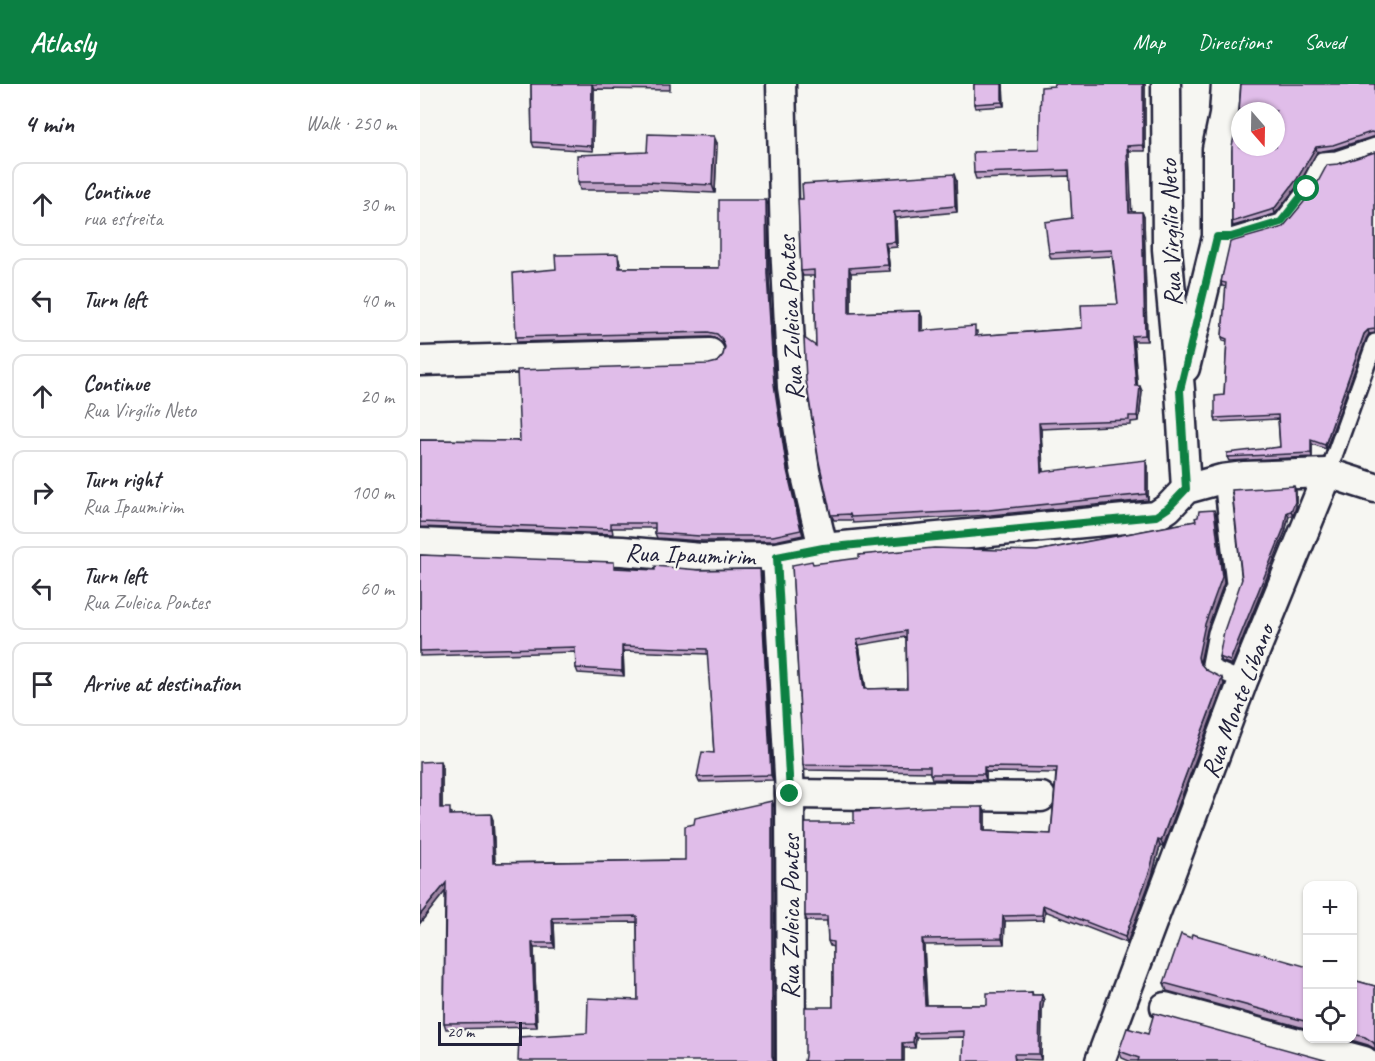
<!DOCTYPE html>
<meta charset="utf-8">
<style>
body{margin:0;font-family:Caveat,sans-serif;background:#f2f2f3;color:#2b2b33}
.controls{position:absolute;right:18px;bottom:18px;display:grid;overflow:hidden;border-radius:12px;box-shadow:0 2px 4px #0004}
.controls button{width:54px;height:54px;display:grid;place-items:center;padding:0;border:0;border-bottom:2px solid #e1e1e2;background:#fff;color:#2b2b33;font:30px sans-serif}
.compass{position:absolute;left:811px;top:18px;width:54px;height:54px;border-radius:50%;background:#fff;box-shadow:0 2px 4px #0004;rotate:160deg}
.scale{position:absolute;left:18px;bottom:15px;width:84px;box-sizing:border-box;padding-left:6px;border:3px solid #22223b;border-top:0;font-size:16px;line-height:21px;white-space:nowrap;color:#22223b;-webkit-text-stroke:4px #f6f6f2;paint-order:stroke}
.stop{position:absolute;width:18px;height:18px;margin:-14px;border:4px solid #0b8043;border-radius:50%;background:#fff}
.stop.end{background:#0b8043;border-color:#fff;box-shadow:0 2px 6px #0008}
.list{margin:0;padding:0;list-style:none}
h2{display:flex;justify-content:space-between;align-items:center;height:78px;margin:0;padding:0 24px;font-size:26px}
h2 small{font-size:20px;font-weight:400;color:#7c7c81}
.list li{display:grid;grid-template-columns:39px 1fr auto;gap:18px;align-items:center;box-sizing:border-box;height:84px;margin:0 12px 12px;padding:0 12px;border:2px solid #e1e1e2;border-radius:12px}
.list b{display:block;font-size:22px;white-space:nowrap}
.list p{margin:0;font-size:20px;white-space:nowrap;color:#7c7c81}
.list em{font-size:20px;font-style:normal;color:#7c7c81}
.icon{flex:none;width:33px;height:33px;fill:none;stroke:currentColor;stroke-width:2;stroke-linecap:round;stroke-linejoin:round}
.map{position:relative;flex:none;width:955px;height:977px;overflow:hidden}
header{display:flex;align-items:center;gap:36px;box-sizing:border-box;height:84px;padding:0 30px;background:#0b8043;color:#fff}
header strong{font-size:28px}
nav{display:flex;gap:33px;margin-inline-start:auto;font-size:21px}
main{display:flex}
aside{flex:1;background:#fff}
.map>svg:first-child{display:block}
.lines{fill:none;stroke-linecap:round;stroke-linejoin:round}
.lane-casing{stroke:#22223b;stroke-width:20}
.street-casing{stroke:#22223b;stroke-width:33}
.lane{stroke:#f6f6f2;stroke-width:15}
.street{stroke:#f6f6f2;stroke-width:28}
.wall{fill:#c1a3c8;stroke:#22223b;stroke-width:1.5;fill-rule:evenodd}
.shaded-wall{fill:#9d84a3;stroke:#22223b;stroke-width:1.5}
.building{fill:#e0bde9;stroke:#22223b;stroke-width:1.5;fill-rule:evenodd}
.route{stroke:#0b8043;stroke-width:8}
.labels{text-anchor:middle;stroke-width:4.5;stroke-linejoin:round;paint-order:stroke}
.street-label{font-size:26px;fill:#22223b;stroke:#f6f6f2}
</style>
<header>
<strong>Atlasly</strong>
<nav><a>Map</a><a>Directions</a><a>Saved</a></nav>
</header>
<main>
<aside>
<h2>4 min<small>Walk · 250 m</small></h2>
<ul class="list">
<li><svg class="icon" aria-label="ahead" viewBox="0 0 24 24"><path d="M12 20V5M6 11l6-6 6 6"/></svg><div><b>Continue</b><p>rua estreita</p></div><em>30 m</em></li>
<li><svg class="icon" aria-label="left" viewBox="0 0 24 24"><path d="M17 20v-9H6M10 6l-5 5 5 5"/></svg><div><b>Turn left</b></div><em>40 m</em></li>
<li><svg class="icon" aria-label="ahead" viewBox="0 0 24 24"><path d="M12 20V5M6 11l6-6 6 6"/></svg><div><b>Continue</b><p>Rua Virgílio Neto</p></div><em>20 m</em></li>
<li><svg class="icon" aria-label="right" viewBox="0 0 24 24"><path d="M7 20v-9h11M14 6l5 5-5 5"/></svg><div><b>Turn right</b><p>Rua Ipaumirim</p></div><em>100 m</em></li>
<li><svg class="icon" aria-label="left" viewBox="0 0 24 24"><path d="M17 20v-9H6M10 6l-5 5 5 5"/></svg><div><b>Turn left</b><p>Rua Zuleica Pontes</p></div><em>60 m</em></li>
<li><svg class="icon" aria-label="arrive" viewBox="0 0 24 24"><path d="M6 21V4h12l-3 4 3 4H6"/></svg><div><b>Arrive at destination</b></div></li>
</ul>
</aside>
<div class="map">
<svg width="955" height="977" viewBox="0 0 955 977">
<rect width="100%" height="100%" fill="#f6f6f2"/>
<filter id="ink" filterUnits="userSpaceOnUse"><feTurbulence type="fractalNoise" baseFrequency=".0167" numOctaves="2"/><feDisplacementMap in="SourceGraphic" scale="12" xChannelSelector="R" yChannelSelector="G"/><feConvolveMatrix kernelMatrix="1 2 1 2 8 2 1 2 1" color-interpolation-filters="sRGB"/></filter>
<g filter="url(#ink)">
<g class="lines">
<!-- lane casing -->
<g class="lane-casing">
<g id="lane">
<polyline points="797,153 811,153 861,138 887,105 902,76 916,75 955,62"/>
<polyline points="908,389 955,258"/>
<polyline points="802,395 814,500 796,549 790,580 795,585 823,597"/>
</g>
</g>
<!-- street casing -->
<g class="street-casing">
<g id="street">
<polyline points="361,0 365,159 372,303 385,387 403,464"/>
<polyline points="746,0 747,165 760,306 766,405"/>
<polyline points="0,277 290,269"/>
<polyline points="765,284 797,153 797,65 804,31 806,0"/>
<polyline points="0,459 202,467 281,474 357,473 403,464 736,432 748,424 766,405 802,395 825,392 908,389 955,404"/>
<polyline points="357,473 370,710 371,977"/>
<polyline points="370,710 621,713"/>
<polyline points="745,923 944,977"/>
<polyline points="680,977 823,597 908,389"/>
</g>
</g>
<!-- lane -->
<use href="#lane" class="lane"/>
<!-- street -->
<use href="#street" class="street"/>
</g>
<!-- wall -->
<g class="wall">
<polygon points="111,0 250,0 250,6 174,5 173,67 114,63 112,58"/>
<polygon points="554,0 583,0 584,22 555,24 554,20"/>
<polygon points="634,0 725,0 725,67 709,67 711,128 722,128 724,133 727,257 714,257 717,302 722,307 719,337 711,338 711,341 621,345 623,388 728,382 728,416 571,431 433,439 432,436 414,436 411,431 396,262 394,192 383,192 381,187 383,115 536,96 537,128 476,134 477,163 467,164 470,187 431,189 431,229 500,227 502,233 502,246 557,247 557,252 662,244 698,220 692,172 631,175 629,169 652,134 650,92 556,95 554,89 619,66"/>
<polygon points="955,0 955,53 952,53 914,65 897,68 879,100 855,130 813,142 812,138 819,28"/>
<polygon points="297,59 295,109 229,106 160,106 158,98 227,68"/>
<polygon points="955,68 955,249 949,250 946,255 906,365 892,360 892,373 809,377 807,373 860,363 858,335 796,338 795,334 804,311 807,258 803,257 802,253 806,203 802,202 801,198 863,143 918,80"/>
<polygon points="346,116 348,121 349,195 356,305 369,391 383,451 355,457 282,457 237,454 235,449 235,444 192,444 193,450 0,443 0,356 100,357 297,278 303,271 305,263 303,260 298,255 290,253 97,258 96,253 136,185 199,175 201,184 299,184"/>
<polygon points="876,407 876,423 873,432 869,432 865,448 812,581 801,577 799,573"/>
<path d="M796 431 804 499 787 546 780 579 786 586 804 600 743 763 740 762 732 792 707 859 625 827 624 836 585 837 584 860 504 861 507 921H567L612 908 613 911H622L624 916 622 926 621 976 596 975 544 953 496 954 495 964H484V977H384L413 923V863L410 862 408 857 407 837H387L385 832 434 739 563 723 565 729V747L631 750 636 689 566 688V696L512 695 510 688 385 686 383 681 393 480 617 467 776 437ZM486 553 487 604 446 605 439 561Z"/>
<polygon points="0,471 196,484 235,486 340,485 341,490 353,696 279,698 277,693 294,669 288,570 203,567 204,592 158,589 156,584 156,568 0,572"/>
<polygon points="22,683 22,724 32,729 32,731 73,736 75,779 265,776 352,717 354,723 354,977 167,949 218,916 217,838 134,839 135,864 114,864 117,943 26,945 24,939 25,807 0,839"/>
<polygon points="888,883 888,945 747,907 744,899"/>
<polygon points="933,896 955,902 955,965 948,961 924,954 933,954"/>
<polygon points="728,950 908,977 709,977 702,974 699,967"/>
</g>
<!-- shaded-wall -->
<g class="shaded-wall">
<polygon points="172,0 174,5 173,67 171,62"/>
<polygon points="582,0 583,0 584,22 582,18"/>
<polygon points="723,0 725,0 725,67 723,61"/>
<polygon points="294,52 297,59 295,109 292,101"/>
<polygon points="707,62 709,67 712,134 709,128"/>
<polygon points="896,63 897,68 879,100 855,130 854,125"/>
<polygon points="534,90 536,96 537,128 535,122"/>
<polygon points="346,116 348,121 349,195 356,305 369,391 383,451 367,386 354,300 347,190"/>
<polygon points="474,128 476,134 477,163 475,158"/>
<polygon points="722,128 724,133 727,257 725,251"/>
<polygon points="465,159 467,164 470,187 468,181"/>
<polygon points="429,184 431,189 431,234 429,229"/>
<polygon points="500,227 502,233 502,252 500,247"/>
<polygon points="948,246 949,250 946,255 906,365 905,361 944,250"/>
<polygon points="712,252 714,257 718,307 716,302"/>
<polygon points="720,302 722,307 719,337 717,332"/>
<polygon points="619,339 621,345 623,394 621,388"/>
<polygon points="891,356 892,360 892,373 891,369"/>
<polygon points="726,376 728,382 728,416 726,410"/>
<polygon points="874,402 876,407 876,423 873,432 871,427"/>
<polygon points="794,426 796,431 804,499 787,546 780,579 781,583 778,573"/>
<polygon points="867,428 869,432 865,448 812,581 810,577"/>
<polygon points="340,485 341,490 353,696 351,691"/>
<polygon points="437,556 439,561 446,611 444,605"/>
<polygon points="202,562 203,567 204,592 202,587"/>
<polygon points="802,594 804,600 743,763 741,757"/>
<polygon points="20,677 22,683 22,730 20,724"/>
<polygon points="564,683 566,688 566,696 564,690"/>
<polygon points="352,717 354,723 354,977 352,972"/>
<polygon points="563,723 565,729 565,752 563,747"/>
<polygon points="71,730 73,736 75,784 73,779"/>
<polygon points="738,756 740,762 732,792 707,859 705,853"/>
<polygon points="26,799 27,805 0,839 0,831"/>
<polygon points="623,821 625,827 624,836 622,831"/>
<polygon points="583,832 585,837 584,860 582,854"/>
<polygon points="132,834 134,839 135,864 133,859"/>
<polygon points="502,855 504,861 507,927 505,921"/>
<polygon points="112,859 114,864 117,943 115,938"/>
<polygon points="622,911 624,916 622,926 621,976 619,970 620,921"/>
<polygon points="494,949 496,954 495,964 493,958"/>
<polygon points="482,959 484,964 484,977 482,977"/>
</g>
<!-- building -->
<g class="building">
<polygon points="111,0 172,0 171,62 112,58"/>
<polygon points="554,0 582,0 582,18 554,20"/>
<polygon points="634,0 723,0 723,61 707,62 709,128 722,128 725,251 712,252 716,302 720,302 717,332 709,332 709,336 619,339 621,388 726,376 726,410 569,426 431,433 430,430 411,431 399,378 386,296 384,254 396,262 394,186 381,187 378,115 383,115 382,100 534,90 535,122 474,128 475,158 465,159 468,181 429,184 429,229 500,227 500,247 555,242 555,252 662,244 661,221 698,220 692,166 629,169 625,138 652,134 649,86 554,89 553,68 619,66 621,3 634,2"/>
<path d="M821 0H955V49L951 48 913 61 896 63 877 95 854 125 812 138V62L819 28ZM820 27H856V63H820Z"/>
<polygon points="228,50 294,52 292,101 226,98 158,98 157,71 227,68"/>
<polygon points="955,68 955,245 948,246 944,250 905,361 891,356 891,369 807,373 807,369 860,363 858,331 795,334 795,312 804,311 807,255 802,253 806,199 801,198 810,158 863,143 893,107 907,81 918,80"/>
<polygon points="299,116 346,116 347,190 354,300 367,386 381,446 353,452 280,452 235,449 235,439 191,439 191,445 0,438 0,356 100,357 97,286 289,280 297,278 303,271 305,263 302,255 297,250 288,248 96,253 93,189 136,185 135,171 198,170 199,184 299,184"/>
<polygon points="874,402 875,418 871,427 867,428 864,444 810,577 799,573 804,547 822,495 812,406"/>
<path d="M794 426 802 493 785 540 778 573 779 578 786 586 802 594 741 757 738 756 730 786 705 853 623 821 622 831 583 832 582 854 502 855 505 921H567V909L612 908V911H622L620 921 619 970H594L595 977H543L544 947 494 949 493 958 482 959V977H384L385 972V923H413V858L408 857 407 832H385V739H434V727L510 723H563V747L631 750 637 684 564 683V690H510V682L383 681 372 481 392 477 393 480 439 474V471L514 464 617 467 776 437 775 434 778 433 779 427ZM486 547 487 604 444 605 437 556Z"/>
<polygon points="0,471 194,478 194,484 235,486 235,482 279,486 340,485 351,691 277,693 282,668 294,669 287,565 202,562 202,587 156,584 155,563 0,567"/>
<polygon points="20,677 20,724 30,724 30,731 71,730 73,779 265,776 265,742 274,740 275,734 352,717 352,972 354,977 98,977 99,953 167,949 168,914 218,916 217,832 132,834 133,859 112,859 115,938 24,939 26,799 0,831 0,678"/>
<polygon points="761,850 771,854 772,850 888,883 888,938 744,899"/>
<polygon points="933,896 955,902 955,961 953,958 945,953 933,950"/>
<polygon points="734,929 908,977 718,977 719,974 699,967 707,944 728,950"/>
</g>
</g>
<g class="lines" filter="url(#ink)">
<!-- route -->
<polyline class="route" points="370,710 357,473 403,464 736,432 748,424 766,405 760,306 797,153 811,153 861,138 887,105"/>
</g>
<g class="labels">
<!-- street labels -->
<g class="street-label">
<text transform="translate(750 149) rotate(-92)" y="9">Rua Virgílio Neto</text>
<text transform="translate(370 234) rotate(-93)" y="9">Rua Zuleica Pontes</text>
<text transform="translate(270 470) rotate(2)" y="9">Rua Ipaumirim</text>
<text transform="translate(817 617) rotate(-69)" y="9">Rua Monte Líbano</text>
<text transform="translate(370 833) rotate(-90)" y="9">Rua Zuleica Pontes</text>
</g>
</g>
</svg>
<div class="controls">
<button>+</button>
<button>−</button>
<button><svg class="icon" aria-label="locate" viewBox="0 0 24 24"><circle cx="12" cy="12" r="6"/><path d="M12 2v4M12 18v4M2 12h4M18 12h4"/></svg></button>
</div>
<svg class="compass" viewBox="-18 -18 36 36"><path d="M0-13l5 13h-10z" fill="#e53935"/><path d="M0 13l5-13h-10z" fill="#7c7c81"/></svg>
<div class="scale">20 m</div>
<div class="stop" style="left:887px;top:105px"></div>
<div class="stop end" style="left:370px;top:710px"></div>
</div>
</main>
